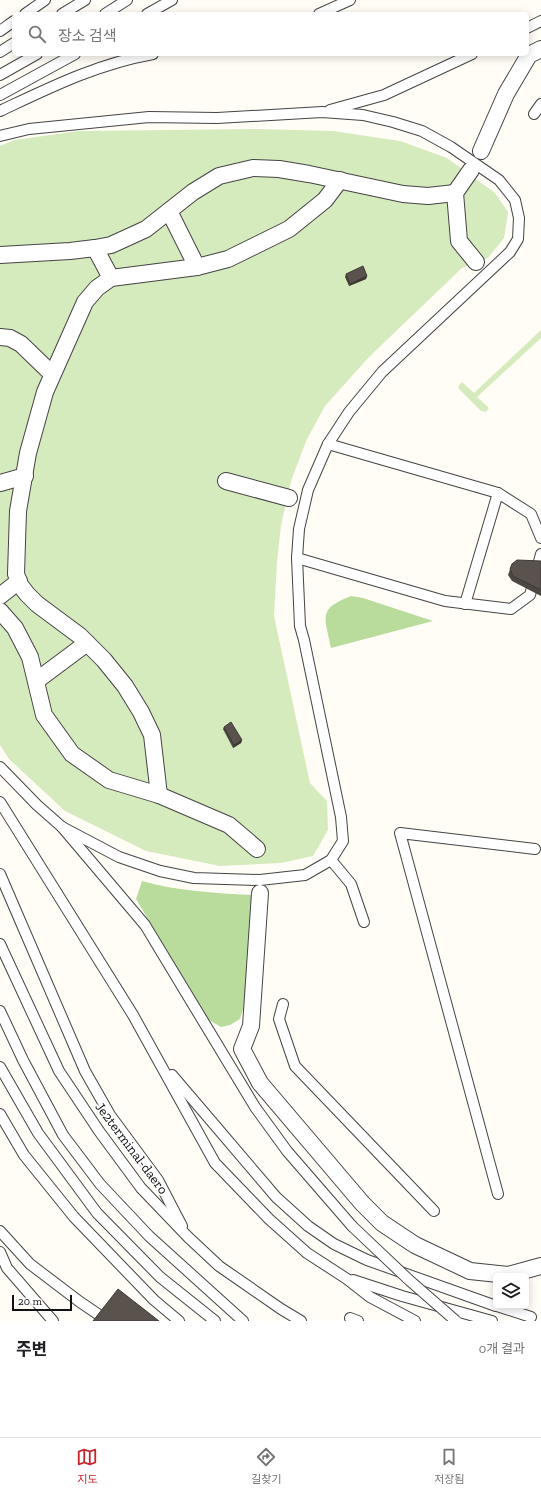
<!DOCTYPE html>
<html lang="ko">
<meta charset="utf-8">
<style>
body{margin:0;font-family:"Zilla Slab","Noto Sans KR",serif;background:#f6f6f6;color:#202124}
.controls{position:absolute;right:12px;bottom:12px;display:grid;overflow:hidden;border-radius:6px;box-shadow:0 2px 10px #0003}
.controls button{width:36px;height:36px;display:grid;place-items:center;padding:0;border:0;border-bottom:1px solid #e0e0e0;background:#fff;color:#202124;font:20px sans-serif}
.scale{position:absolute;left:12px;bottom:10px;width:60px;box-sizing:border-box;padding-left:4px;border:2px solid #111;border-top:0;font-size:11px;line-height:14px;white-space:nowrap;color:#111;-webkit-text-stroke:3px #fff;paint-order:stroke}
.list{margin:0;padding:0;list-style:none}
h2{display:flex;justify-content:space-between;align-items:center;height:52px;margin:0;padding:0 16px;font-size:17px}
h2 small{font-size:13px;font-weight:400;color:#757577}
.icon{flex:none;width:22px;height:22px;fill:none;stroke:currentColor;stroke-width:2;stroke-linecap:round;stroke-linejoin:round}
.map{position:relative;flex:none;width:541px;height:1321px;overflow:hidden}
.search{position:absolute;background:#fff;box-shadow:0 2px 10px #0003;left:12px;right:12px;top:12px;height:44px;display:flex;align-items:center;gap:10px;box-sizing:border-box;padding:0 14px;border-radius:6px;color:#757577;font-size:15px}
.sheet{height:116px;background:#fff}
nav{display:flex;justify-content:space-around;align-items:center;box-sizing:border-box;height:56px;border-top:1px solid #e0e0e0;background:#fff;font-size:11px;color:#757577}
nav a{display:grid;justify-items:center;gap:2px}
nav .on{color:#c4262e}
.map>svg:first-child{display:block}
.green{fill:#d5ebbd}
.forest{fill:#b9dc9c}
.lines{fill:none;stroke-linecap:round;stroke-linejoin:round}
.service-casing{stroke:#444;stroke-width:12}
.pedestrian-casing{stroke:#444;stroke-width:18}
.service{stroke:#fff;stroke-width:10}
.pedestrian{stroke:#fff;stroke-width:16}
.service-bridge-casing{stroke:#444;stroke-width:12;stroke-linecap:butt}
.service-bridge{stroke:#fff;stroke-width:10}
.wall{fill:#4d4742}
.shaded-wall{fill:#3f3936}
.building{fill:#5a524d;stroke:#3f3936}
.labels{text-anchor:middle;stroke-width:4;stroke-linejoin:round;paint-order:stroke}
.street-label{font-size:14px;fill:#111;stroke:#fff}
</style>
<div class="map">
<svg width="541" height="1321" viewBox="0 0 541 1321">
<rect width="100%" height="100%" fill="#fffdf5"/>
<!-- green -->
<g class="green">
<polygon points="258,129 333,131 400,141 447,158 495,193 508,212 504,238 488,258 462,268 369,357 325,406 306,441 291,481 281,525 277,562 274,616 310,783 327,801 328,830 313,856 281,863 220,866 146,851 65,811 9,759 0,745 0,146 14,140 79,131"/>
<polygon points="541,330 541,338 477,397 489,408 486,412 481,411 460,390 458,387 462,382 474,393"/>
</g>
<!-- forest -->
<g class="forest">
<path d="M351 596 363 598 433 621 331 648C325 617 317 609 351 596Z"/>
<path d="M142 881C178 891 214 893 251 895L252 949 245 1003 240 1019 230 1025 221 1027 209 1020 136 899Z"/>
</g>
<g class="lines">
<!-- service casing -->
<g class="service-casing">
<g id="service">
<polyline points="25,14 45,0"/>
<polyline points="62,14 85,0"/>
<polyline points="105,14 127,0"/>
<polyline points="147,14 172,0"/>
<polyline points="319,14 350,0"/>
<polyline points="527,28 541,21"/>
<polyline points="0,31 14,21"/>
<polyline points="0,52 14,43"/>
<polyline points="0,75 37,54"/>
<polyline points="0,95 75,54"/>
<polyline points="330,110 384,95 472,54"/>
<path d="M0 111C51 87 97 64 153 54"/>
<polyline points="534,114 541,104"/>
<polyline points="0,136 29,129 149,117 217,118 322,112 363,115 393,122 422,131 451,147 499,180 515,200 519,218 518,239 510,252 382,372 349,412 328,444 308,490 299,529 297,558 300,626 304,640 341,817 343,841 331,860 305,875 260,880 194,878 160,871 119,857 62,827"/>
<polyline points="328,444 498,493 531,514 541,538"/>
<polyline points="297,558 445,601 511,609 530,595 541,554"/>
<polyline points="465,604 498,493"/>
<polyline points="0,767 37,805 62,827 145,925 255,1107 287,1151 352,1226"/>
<polyline points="0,802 133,1015 215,1163 269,1219 307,1253 347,1279 370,1297 415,1321"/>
<polyline points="331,860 351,884 364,922"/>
<polyline points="0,874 85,1071 110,1115 158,1180 182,1226"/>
<polyline points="0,944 59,1071 99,1131 141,1188 188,1237 219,1266 281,1309 301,1321"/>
<polyline points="283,1004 279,1019 295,1066 434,1211"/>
<polyline points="0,1011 23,1060 63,1135 100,1184 149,1236 243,1321"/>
<polyline points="0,1067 38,1133 97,1213 160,1277 215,1321"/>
<polyline points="172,1075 276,1197 308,1226 334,1244 367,1260 496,1306"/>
<polyline points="0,1114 24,1155 74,1217 154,1300 179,1321"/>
<polyline points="498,1194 400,833 535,849"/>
<polyline points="0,1231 30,1264 80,1302 108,1321"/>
<polyline points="0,1252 7,1268 53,1321"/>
<polyline points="353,1280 402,1296 492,1321"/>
<polyline points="497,1306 531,1317"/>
<polyline points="350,1318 358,1321"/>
</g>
</g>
<!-- pedestrian casing -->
<g class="pedestrian-casing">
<g id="pedestrian">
<polyline points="481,151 506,94 529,55 541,49"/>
<polyline points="471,170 455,193 459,241 476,262"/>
<polyline points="169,211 197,267"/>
<polyline points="95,248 111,278"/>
<polyline points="0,255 70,251 95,248 111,245 146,229 193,192 219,176 253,168 279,169 309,174 403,194 428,196 455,193"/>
<polyline points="0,337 10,338 21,344 52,374"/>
<polyline points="226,481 289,498"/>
<polyline points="0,483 25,476"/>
<polyline points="0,596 19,581"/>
<polyline points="0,611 15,628 30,657 44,715 72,754 109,780 159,795 229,825 257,849"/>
<polyline points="36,681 87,643"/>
<polyline points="159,795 152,735 141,712 125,686 104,660 80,636 37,604 27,594 20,585 16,574 18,511 28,453 45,392 85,302 97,288 111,278 197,267 228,259 289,229 325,200 340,180"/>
<polyline points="260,893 251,1026 242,1049 260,1083 362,1203 382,1223 415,1245 470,1271 508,1275 541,1266"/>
</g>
</g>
<!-- service -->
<use href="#service" class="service"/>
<!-- pedestrian -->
<use href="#pedestrian" class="pedestrian"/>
<!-- service-bridge casing -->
<g class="service-bridge-casing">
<polyline id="service-bridge" points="352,1226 409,1280 456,1321"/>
</g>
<!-- service-bridge -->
<use href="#service-bridge" class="service-bridge"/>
</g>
<!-- wall -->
<g class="wall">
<polygon points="346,274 367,276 366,279 349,286 345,277"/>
<polygon points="541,561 541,596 512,581 508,575 512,564"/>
<polygon points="224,727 242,740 241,743 233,748 223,729"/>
</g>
<!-- shaded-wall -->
<g class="shaded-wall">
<polygon points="367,276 366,279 349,286 350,284"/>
<polygon points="242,740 241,743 233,748 234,745"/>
</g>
<!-- building -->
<g class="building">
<polygon points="363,266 367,276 350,284 346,274"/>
<polygon points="517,560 541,561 541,590 513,576 510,569 512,564"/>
<polygon points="231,722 242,740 234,745 224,727"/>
<polygon points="118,1289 159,1321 93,1321"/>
</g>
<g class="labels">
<!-- street labels -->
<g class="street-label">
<text transform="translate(132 1148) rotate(53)" y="5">Je2terminal-daero</text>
</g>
</g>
</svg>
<div class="controls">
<button><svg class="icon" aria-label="layers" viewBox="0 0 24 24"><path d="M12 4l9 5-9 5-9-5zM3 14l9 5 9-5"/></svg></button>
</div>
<div class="scale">20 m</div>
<div class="search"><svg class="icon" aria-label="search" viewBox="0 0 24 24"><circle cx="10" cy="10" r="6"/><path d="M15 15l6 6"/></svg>장소 검색</div>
</div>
<section class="sheet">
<h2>주변<small>0개 결과</small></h2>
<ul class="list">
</ul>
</section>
<nav>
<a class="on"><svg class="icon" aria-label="map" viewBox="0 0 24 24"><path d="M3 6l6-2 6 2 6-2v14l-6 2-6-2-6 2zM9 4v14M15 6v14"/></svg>지도</a>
<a><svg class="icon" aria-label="directions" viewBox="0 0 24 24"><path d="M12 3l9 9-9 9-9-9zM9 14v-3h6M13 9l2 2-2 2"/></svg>길찾기</a>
<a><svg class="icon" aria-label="saved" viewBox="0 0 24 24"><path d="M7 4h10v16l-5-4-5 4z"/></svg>저장됨</a>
</nav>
